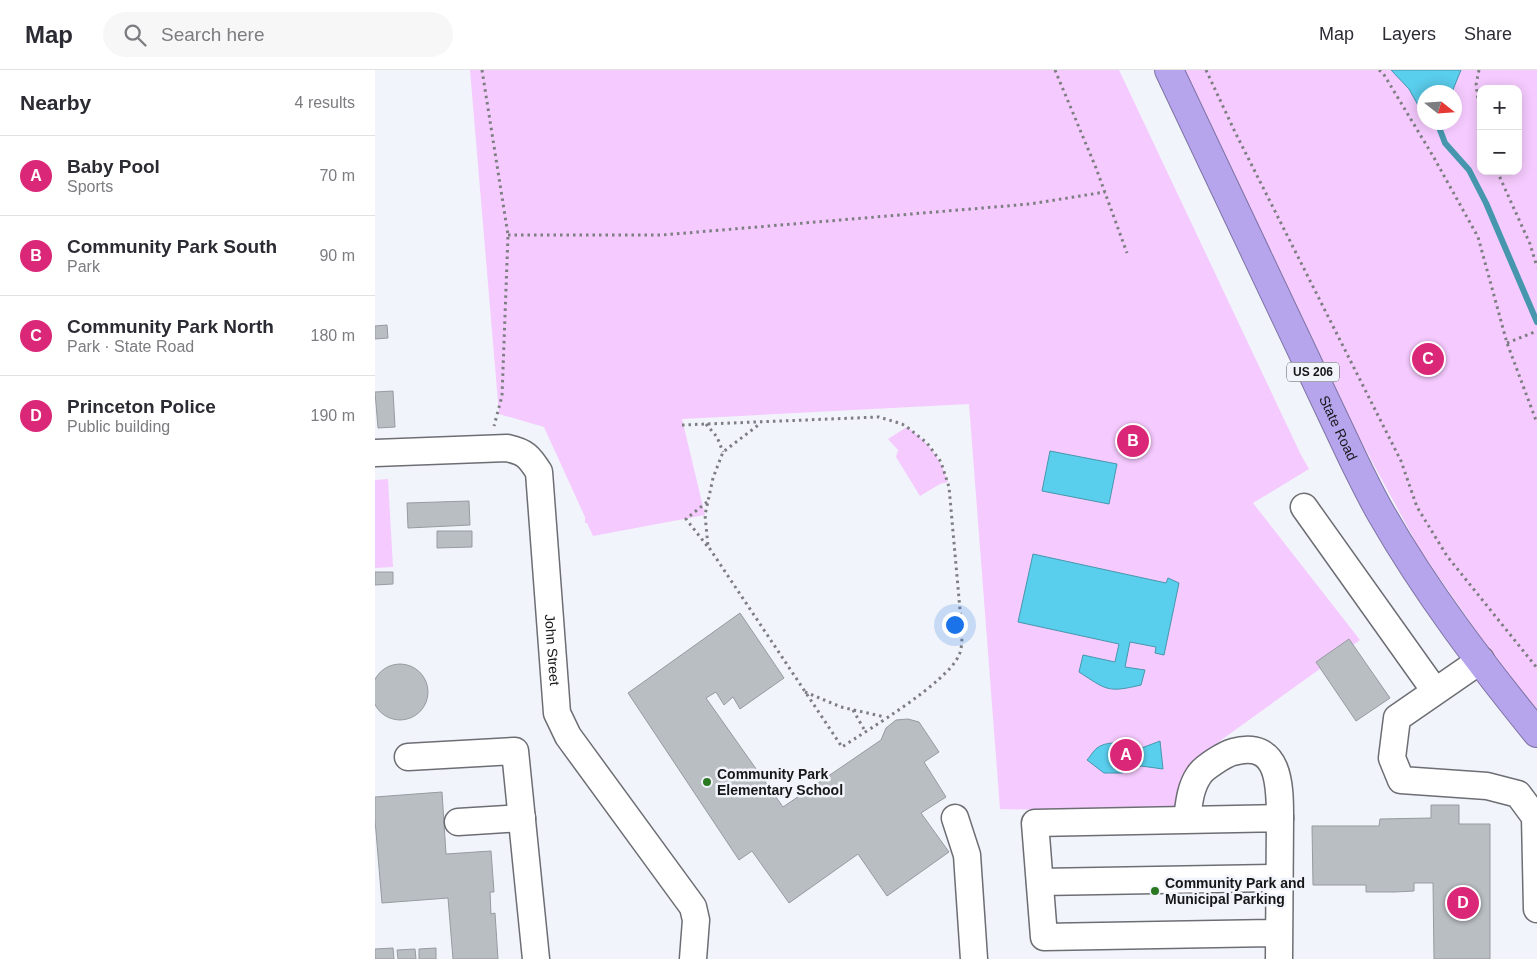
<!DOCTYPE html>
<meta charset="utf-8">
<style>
body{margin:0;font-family:Arial,sans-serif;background:#f7f7f7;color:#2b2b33}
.controls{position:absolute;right:15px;top:15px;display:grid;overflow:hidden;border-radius:10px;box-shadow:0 2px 12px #0003}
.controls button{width:45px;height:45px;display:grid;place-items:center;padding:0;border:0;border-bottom:1px solid #e1e1e2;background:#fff;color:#2b2b33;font:25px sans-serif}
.compass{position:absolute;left:1042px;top:15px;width:45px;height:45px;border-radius:50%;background:#fff;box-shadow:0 2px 12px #0003;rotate:107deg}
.you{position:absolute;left:579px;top:554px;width:18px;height:18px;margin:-12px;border:4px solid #fff;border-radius:50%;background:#1a73e8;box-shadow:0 0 0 8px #1a73e833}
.badge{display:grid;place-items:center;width:32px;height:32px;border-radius:50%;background:#db2777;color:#fff;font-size:16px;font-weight:700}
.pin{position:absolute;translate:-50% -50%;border:2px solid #fff;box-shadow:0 1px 5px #0006}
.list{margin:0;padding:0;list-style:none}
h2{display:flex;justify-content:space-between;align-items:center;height:65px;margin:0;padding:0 20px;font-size:21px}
h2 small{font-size:16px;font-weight:400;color:#7c7c81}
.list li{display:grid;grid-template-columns:32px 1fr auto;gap:15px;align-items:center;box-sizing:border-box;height:80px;padding:0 20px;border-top:1px solid #e1e1e2}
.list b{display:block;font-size:19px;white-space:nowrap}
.list p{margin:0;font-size:16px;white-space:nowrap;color:#7c7c81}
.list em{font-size:16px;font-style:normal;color:#7c7c81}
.icon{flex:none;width:28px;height:28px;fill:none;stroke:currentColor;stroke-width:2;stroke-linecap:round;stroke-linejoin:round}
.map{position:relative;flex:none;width:1162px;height:889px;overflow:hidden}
header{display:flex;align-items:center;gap:30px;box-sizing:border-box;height:70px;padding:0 25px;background:#fff;border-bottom:1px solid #e1e1e2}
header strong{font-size:24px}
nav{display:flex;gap:28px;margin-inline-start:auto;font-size:18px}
.search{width:350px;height:45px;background:#f7f7f7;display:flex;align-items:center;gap:12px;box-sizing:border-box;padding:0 18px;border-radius:28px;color:#7c7c81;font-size:19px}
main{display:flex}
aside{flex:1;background:#fff}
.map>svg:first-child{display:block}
.green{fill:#f5cafe;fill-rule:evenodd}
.water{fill:#5aceed;stroke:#4697ad}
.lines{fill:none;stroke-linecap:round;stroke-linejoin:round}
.stream{stroke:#4697ad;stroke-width:6}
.building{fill:#b9bec3;stroke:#969ba0}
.minor-casing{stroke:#6c6e74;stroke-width:29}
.highway-casing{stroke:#7e73a3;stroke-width:30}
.path{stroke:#7d7e82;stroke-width:3;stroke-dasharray:2.5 4;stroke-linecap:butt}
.minor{stroke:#fff;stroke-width:26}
.highway{stroke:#b6a5ed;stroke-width:28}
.poi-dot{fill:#2a7821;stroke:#f2f4fb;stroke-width:2}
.labels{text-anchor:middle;stroke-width:5;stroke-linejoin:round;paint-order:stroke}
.shield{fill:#f2f4fb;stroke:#58595d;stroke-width:1}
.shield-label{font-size:12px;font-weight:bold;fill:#161719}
.street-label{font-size:14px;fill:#161719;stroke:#f2f4fb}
.poi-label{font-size:14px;font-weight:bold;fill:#161719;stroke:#f2f4fb;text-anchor:start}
</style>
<header>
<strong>Map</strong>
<div class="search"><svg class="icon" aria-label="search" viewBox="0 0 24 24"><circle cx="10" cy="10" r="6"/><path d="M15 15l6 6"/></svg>Search here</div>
<nav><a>Map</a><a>Layers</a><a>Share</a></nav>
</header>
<main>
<aside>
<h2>Nearby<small>4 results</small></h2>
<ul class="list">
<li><span class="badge">A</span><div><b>Baby Pool</b><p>Sports</p></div><em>70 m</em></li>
<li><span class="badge">B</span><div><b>Community Park South</b><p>Park</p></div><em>90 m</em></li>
<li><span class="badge">C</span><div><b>Community Park North</b><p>Park · State Road</p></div><em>180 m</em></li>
<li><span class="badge">D</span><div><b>Princeton Police</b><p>Public building</p></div><em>190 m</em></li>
</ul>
</aside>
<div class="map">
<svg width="1162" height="889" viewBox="0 0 1162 889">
<rect width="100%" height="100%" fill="#f2f4fb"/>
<!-- green -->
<g class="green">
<polygon points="95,0 744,0 926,385 934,399 878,433 985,570 842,673 848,687 802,743 625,739 594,334 307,349 330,445 218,466 212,453 210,453 210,447 169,357 124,344"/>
<path d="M806 0H1162V639L1123 592 1045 480 987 373 903 206ZM1106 19H1143V101H1106ZM1050 22H1080V52H1050Z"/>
<path d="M532 357C555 375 563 384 573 412L565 414 545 426 521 387 523 380 513 369Z"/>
<polygon points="13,409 18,497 0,498 0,410"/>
</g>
<!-- water -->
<g class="water">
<polygon points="1016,0 1086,0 1077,22 1050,22 1049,46 1034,19"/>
<polygon points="675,381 742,394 734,434 667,421"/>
<path d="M658 484 791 513 793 508 804 513 789 585 780 583 781 577 755 572 750 597 770 600 766 615C732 623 732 620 704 602L708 585 740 592 744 574 643 552Z"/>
<path d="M785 671 788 699 766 696 747 703H729L712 690C715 687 718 681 722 678 735 669 751 674 764 679Z"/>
</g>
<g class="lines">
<!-- stream -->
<polyline class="stream" points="1062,52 1070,73 1094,100 1111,133 1162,252"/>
</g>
<!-- building -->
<g class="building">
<polygon points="12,255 13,268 0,269 0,256"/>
<polygon points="18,321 20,357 3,358 0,322"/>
<polygon points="94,431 95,455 33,458 32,433"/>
<polygon points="62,461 97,461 97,477 62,478"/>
<polygon points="0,502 18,502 18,514 0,515"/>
<polygon points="365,543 409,608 365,639 358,627 349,635 341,622 331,628 408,737 506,670 511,658 521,650 533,649 544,652 564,682 549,692 571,727 546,743 574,782 512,826 483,784 414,833 377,781 364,790 253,623"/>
<polygon points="974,569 1015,628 981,651 941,592"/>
<circle cx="25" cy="622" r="28"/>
<polygon points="67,722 71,784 116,781 119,822 115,822 116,844 120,843 123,889 78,889 73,828 7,833 0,750 0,727"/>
<polygon points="1056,735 1084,735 1084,754 1115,754 1115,889 1059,889 1058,813 1039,813 1039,821 1020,822 991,822 991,815 938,815 937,756 1004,756 1005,749 1056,748"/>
<polygon points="18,878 19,889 0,889 0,879"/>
<polygon points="61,878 61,889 44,889 44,879"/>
<polygon points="40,879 41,889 23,889 22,880"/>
</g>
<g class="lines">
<!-- minor casing -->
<g class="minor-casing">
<g id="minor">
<path id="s1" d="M0 383 132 378C150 382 154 386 164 402L182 643 193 666 318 837 321 850 318 889"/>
<polyline points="929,437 1060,621"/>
<polyline points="1106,590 1022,648 1017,688 1026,710 1112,716 1143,724 1160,747 1162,839"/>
<polyline points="33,687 140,681 161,889"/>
<polyline points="580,748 592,785 599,889"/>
<path d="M812 749C814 734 815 718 824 705 828 698 850 684 858 682 905 669 905 716 905 748"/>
<polyline points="83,752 147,748"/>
<polyline points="665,812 904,808"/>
<polyline points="904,863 669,867 660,753 905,748 904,889"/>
</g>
</g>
<!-- highway casing -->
<g class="highway-casing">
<g id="highway">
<path id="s2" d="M794 0 979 391C988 409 997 428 1007 445 1051 522 1106 594 1162 663"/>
</g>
</g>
<!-- path -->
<g class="path">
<polyline points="107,0 133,165 127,326 119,356"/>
<polyline points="680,0 721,98 752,183"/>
<polyline points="831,0 860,62 1026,391 1042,437 1072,486 1162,598"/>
<polyline points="1004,0 1008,3 1058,86 1103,167 1132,273 1162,353"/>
<polyline points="1104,0 1101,15 1106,52"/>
<polyline points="1122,101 1155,174 1162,197"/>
<polyline points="133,165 287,165 655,134 730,122"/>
<polyline points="1132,273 1162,261"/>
<polyline points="331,354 342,367 348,382"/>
<path d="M307 355 504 347 527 354 532 357 552 373 566 392 574 417 587 562C587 569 587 579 584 585 572 613 494 659 467 677L333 476 330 445 338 408 348 382 386 353"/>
<polyline points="332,432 311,449 333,477"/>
<polyline points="430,622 466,637 510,647"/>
<polyline points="478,640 490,661"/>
</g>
<!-- minor -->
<use href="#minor" class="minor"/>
<!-- highway -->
<use href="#highway" class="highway"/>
</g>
<!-- markers -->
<g class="poi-dot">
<circle cx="332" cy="712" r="5"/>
<circle cx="780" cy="821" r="5"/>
</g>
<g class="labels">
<!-- shield labels -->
<rect class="shield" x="912" y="292.5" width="52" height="19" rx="4"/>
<g class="shield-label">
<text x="938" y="306">US 206</text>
</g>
<!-- street labels -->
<g class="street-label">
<text dy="5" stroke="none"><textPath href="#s2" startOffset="396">State Road</textPath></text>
<text dy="5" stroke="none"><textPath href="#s1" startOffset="352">John Street</textPath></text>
</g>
<!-- poi labels -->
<g class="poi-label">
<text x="342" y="709">Community Park<tspan x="342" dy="16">Elementary School</tspan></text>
<text x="790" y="818">Community Park and<tspan x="790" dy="16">Municipal Parking</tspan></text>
</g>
</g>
</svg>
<div class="controls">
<button>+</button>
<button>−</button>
</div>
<svg class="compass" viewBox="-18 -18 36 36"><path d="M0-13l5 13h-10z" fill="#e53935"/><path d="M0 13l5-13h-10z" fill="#7c7c81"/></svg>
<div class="you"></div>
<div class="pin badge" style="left:751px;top:685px">A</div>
<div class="pin badge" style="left:758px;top:371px">B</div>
<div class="pin badge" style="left:1053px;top:289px">C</div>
<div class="pin badge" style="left:1088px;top:833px">D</div>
</div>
</main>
